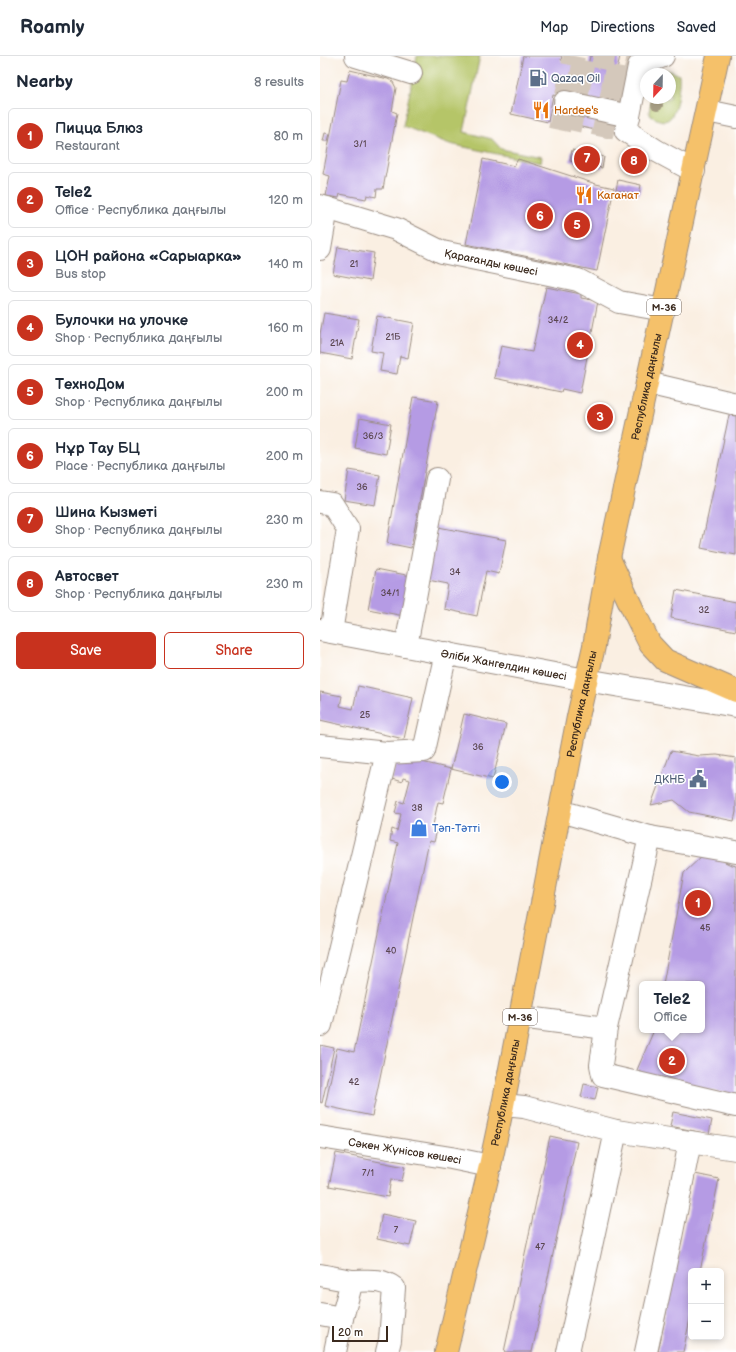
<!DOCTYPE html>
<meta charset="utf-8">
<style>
body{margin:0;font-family:"Balsamiq Sans",sans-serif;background:#f2f2f3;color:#1f2937}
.controls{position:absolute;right:12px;bottom:12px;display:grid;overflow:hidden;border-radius:6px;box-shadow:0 2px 6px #0003}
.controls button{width:36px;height:36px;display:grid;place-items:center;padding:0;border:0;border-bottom:1px solid #e0e1e3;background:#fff;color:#1f2937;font:20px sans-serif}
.compass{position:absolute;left:320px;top:12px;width:36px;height:36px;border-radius:50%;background:#fff;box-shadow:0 2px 6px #0003;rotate:202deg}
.scale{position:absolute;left:12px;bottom:10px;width:56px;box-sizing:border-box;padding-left:4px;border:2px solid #3b2a1e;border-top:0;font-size:11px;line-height:14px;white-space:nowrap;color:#3b2a1e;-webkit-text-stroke:3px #fff;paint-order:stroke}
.you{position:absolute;left:182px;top:726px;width:14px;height:14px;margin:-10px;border:3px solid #fff;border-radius:50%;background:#1a73e8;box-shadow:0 0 0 6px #1a73e833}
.badge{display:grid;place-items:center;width:26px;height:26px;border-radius:50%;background:#c8321e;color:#fff;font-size:13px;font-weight:700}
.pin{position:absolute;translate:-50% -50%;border:2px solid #fff;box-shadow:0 1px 4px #0006}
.popup{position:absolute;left:319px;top:925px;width:66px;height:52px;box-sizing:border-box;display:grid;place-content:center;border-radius:6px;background:#fff;filter:drop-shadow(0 1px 3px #0005);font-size:13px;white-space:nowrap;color:#747a83}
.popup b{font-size:15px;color:#1f2937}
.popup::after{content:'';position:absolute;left:50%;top:100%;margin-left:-8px;border:8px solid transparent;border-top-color:#fff}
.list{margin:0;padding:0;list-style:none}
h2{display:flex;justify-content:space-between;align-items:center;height:52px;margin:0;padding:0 16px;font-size:17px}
h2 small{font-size:13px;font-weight:400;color:#747a83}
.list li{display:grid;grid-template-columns:26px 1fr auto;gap:12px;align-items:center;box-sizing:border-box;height:56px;margin:0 8px 8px;padding:0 8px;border:1px solid #e0e1e3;border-radius:6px}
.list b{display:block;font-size:15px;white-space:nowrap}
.list p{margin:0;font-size:13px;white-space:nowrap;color:#747a83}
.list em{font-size:13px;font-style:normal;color:#747a83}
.actions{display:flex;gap:8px;padding:12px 16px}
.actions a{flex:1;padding:9px 0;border:1px solid #c8321e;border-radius:6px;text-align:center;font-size:14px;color:#c8321e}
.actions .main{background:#c8321e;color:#fff}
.map{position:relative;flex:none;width:416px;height:1296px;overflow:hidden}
header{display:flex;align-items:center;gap:24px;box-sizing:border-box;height:56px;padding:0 20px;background:#fff;border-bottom:1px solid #e0e1e3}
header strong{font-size:19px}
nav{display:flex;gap:22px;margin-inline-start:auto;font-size:14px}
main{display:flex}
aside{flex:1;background:#fff}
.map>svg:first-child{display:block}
.green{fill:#b5c568;stroke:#787843}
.building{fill:#b59be4}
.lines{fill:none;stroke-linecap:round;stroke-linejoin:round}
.minor-tunnel{stroke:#d4c8bb;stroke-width:22;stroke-dasharray:22 11;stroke-linecap:butt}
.minor-casing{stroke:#9a8c80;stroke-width:24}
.major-casing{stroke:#9a8c80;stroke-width:24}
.minor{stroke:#fff;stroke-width:22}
.major{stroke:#f5c16b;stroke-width:22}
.tree{fill:#a59c82}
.labels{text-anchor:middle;stroke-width:3;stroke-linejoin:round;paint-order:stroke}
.number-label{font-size:9px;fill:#5a4650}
.shield{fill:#fff;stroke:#766a62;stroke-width:1}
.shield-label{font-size:10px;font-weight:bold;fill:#3b2a1e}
.service-label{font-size:11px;fill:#4e5e75;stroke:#fff;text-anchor:start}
.food-label{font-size:11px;fill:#c56008;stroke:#fff;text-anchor:start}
.street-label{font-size:11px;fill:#3b2a1e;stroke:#fff}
.shop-label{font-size:11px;fill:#366cbe;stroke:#fff;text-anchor:start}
</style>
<header>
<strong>Roamly</strong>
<nav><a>Map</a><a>Directions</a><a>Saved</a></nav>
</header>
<main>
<aside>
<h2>Nearby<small>8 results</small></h2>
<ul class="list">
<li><span class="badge">1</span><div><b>Пицца Блюз</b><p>Restaurant</p></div><em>80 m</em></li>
<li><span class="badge">2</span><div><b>Tele2</b><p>Office · Республика даңғылы</p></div><em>120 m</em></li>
<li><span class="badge">3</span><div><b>ЦОН района «Сарыарка»</b><p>Bus stop</p></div><em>140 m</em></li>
<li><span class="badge">4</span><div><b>Булочки на улочке</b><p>Shop · Республика даңғылы</p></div><em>160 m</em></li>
<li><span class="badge">5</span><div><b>ТехноДом</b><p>Shop · Республика даңғылы</p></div><em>200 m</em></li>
<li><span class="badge">6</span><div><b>Нұр Тау БЦ</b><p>Place · Республика даңғылы</p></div><em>200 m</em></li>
<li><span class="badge">7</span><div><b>Шина Кызметі</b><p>Shop · Республика даңғылы</p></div><em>230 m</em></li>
<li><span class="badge">8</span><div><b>Автосвет</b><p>Shop · Республика даңғылы</p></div><em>230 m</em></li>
</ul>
<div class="actions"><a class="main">Save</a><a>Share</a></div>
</aside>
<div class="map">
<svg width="416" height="1296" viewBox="0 0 416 1296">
<rect width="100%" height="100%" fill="#fff"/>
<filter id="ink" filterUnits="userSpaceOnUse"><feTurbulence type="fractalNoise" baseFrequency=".025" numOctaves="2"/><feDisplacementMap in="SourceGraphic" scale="8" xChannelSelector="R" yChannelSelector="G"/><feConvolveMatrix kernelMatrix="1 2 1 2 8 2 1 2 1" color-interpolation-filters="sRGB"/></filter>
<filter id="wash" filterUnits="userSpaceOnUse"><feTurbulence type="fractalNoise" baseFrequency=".012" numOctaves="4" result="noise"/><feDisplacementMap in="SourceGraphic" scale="16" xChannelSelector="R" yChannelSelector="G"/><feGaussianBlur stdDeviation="0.9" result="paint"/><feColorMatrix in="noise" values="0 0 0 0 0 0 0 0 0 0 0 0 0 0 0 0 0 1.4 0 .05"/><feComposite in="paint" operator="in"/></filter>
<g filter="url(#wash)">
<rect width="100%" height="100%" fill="#faefe2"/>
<!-- green -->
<g class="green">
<polygon points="97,0 160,0 144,76 172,83 181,93 221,101 220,107 130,88 83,70"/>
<path d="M341 14C349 14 352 15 359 19 360 28 358 36 357 44 353 62 349 71 331 60L329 56 332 42H350V18H337Z"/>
</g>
<g id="blocks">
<!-- building -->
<g class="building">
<polygon points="203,0 242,0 241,4 268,10 270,0 300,0 284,76 257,70 262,45 233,39 228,66 191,58"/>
<polygon points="30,14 68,23 73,26 76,32 72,55 77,57 63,133 57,133 56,141 47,139 46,143 20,138 19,142 6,140 10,120 3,118 21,24 27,25"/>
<polygon points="5,77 10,78 8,85 3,85"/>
<polygon points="252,94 284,101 282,112 250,105"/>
<polygon points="304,98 326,102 324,112 302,108"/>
<polygon points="163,103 194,110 198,103 276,128 294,132 277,215 146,188"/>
<polygon points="298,124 321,129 319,139 296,134"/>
<polygon points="18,191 54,197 50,225 13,218"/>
<polygon points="226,231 261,238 261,242 278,245 260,337 242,333 241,336 174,322 181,290 212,296"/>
<polygon points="4,257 39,263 32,303 0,297 0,278"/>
<polygon points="57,260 94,267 88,302 80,300 77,318 60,315 63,297 51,295"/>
<polygon points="93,341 118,345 91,492 67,487"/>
<polygon points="409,359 416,360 416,499 381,492"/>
<polygon points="40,362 71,368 66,398 35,392"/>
<polygon points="29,414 60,419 55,449 24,444"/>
<polygon points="113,470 186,484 179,518 166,515 157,560 124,553 128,528 103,523"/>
<polygon points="56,513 91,520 84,560 48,553"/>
<polygon points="356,534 416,546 416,575 351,562"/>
<polygon points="38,630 93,642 84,683 0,664 0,636 22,640 20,650 33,653"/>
<polygon points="144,658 186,668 173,723 131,713"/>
<polygon points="351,695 379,700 397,699 416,702 416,756 414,765 369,756 354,744 331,749"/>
<polygon points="77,700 131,713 123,747 118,746 113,769 118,770 114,786 109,785 107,794 52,1060 5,1050 17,992 34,996 78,787 70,785 72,773 77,775 81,758 75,757 78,745 84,747 90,724 83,722 82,726 72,723"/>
<polygon points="383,799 399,803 409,808 416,810 416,1039 341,1026 317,1014 334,974 382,974 382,928 343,928 364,817"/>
<polygon points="0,989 14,992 2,1047 0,1046"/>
<polygon points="264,1028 278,1031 275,1044 261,1041"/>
<polygon points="353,1056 392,1064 389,1078 350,1070"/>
<polygon points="230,1080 257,1086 212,1296 184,1296"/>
<polygon points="16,1097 85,1111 82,1125 71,1123 68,1141 9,1130"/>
<polygon points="375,1118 399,1123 380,1215 371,1215 371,1258 363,1296 338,1296"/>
<polygon points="62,1158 96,1165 90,1190 57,1183"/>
</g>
</g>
</g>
<g filter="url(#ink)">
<use href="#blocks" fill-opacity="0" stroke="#9a8c80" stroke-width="1"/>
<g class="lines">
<!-- minor-tunnel -->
<g class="minor-tunnel">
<polyline points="273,0 319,10"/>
<polyline points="251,13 316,26"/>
<polyline points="248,31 312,44"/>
<polyline points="241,61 306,75"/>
<polyline points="239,74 254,0"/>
</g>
<!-- minor casing -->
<g class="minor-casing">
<g id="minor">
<polyline points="36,0 91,17"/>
<polyline points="343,0 319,10 306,75 337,95 374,115"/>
<polyline points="245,46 309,60"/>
<polyline points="387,55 416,61"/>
<path id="s1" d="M0 150 76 173 122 196 258 224 299 246 344 254"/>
<polyline points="0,193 7,152"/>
<polyline points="327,327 416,348"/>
<polyline points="0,446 12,448 28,473 11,576"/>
<path id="s2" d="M0 574 266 624 416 650"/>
<polyline points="86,590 117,423"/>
<polyline points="0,690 67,697"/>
<polyline points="240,755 330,781 416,796"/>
<polyline points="200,961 286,972 330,781"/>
<polyline points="1,969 67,697 104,695 126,597"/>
<polyline points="286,972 281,1009 283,1019 416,1050"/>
<polyline points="183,1049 204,1051 296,1075 416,1093"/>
<path id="s3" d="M0 1081 131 1102 170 1110"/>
<polyline points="0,1219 32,1225 22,1262"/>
<path d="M32 1225C47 1225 61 1222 74 1232L70 1284 67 1296"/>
<polyline points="0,1258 22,1262 15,1296"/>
<polyline points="248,1296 296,1075"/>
<polyline points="326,1296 350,1186 370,1086"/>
</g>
</g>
<!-- major casing -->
<g class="major-casing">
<g id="major">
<polyline points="289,502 314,556 330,588 345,604 416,635"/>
<path id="s4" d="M126 1296 170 1110 183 1049 258 661 274 590 289 502 398 0"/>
</g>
</g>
<!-- minor -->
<use href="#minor" class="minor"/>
<!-- major -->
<use href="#major" class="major"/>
</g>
<!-- trees -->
<circle class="tree" cx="337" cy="49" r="6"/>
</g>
<!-- icons -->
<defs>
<g id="fuel-bare" transform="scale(1.38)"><path d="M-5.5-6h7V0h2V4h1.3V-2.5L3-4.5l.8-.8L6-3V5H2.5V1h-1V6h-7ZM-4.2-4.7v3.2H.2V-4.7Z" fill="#5c6f8a" stroke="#fff" stroke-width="2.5" paint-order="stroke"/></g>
<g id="restaurant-bare" transform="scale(1.38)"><path d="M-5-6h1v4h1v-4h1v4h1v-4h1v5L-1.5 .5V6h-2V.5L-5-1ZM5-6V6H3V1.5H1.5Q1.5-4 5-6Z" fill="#e8710a" stroke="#fff" stroke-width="2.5" paint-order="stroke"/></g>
<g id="civic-bare" transform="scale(1.38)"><path d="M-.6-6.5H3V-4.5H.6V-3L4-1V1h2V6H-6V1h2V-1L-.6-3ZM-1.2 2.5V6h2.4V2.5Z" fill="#5c6f8a" stroke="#fff" stroke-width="2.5" paint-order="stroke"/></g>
<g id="shop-bare" transform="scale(1.38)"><path d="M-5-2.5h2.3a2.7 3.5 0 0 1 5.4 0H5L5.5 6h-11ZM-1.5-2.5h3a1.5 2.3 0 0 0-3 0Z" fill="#3f7fe0" stroke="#fff" stroke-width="2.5" paint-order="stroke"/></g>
</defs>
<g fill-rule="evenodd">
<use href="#fuel-bare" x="218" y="22"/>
<use href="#restaurant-bare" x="221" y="54"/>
<use href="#restaurant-bare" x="264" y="139"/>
<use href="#civic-bare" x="378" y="723"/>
<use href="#shop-bare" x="99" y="772"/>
</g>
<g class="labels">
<!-- number labels -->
<g class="number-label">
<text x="40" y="91">3/1</text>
<text x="34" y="211">21</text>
<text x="238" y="267">34/2</text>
<text x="73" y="284">21Б</text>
<text x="17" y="290">21А</text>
<text x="53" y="383">36/3</text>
<text x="42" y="434">36</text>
<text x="135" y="519">34</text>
<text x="70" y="540">34/1</text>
<text x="384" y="557">32</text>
<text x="45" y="662">25</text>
<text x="158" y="694">36</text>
<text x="97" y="755">38</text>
<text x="385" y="875">45</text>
<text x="71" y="898">40</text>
<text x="34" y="1029">42</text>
<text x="48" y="1120">7/1</text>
<text x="76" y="1177">7</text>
<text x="220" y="1194">47</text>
</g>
<!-- shield labels -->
<g class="shield">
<rect x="327" y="243" width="34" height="16" rx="3"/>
<rect x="183" y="953" width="34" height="16" rx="3"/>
</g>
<g class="shield-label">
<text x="344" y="255">M-36</text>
<text x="200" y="965">M-36</text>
</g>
<!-- service labels -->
<g class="service-label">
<text x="231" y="26">Qazaq Oil</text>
<text x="365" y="727" text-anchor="end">ДКНБ</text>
</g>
<!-- food labels -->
<g class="food-label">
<text x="234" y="58">Hardee's</text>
<text x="277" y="143">Каганат</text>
</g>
<!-- street labels -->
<g class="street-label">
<text dy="4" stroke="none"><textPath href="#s1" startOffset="181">Қарағанды көшесі</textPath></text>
<text dy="4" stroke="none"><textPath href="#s4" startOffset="986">Республика даңғылы</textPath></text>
<text dy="4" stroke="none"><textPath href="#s2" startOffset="187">Әліби Жангелдин көшесі</textPath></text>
<text dy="4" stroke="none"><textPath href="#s4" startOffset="662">Республика даңғылы</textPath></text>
<text dy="4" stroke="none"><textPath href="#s4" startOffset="266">Республика даңғылы</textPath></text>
<text dy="4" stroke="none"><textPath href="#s3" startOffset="86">Сәкен Жүнісов көшесі</textPath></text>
</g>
<!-- shop labels -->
<g class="shop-label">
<text x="112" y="776">Тәп-Тәтті</text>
</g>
</g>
</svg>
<div class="controls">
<button>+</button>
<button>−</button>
</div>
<svg class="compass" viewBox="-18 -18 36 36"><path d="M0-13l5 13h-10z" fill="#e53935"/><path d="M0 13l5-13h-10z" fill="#747a83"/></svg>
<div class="scale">20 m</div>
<div class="you"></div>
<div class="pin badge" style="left:378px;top:847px">1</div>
<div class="pin badge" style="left:352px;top:1005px">2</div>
<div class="popup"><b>Tele2</b>Office</div>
<div class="pin badge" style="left:280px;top:361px">3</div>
<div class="pin badge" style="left:260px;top:289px">4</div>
<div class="pin badge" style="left:257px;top:169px">5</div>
<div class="pin badge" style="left:220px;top:160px">6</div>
<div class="pin badge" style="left:267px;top:103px">7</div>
<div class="pin badge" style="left:314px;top:105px">8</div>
</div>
</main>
